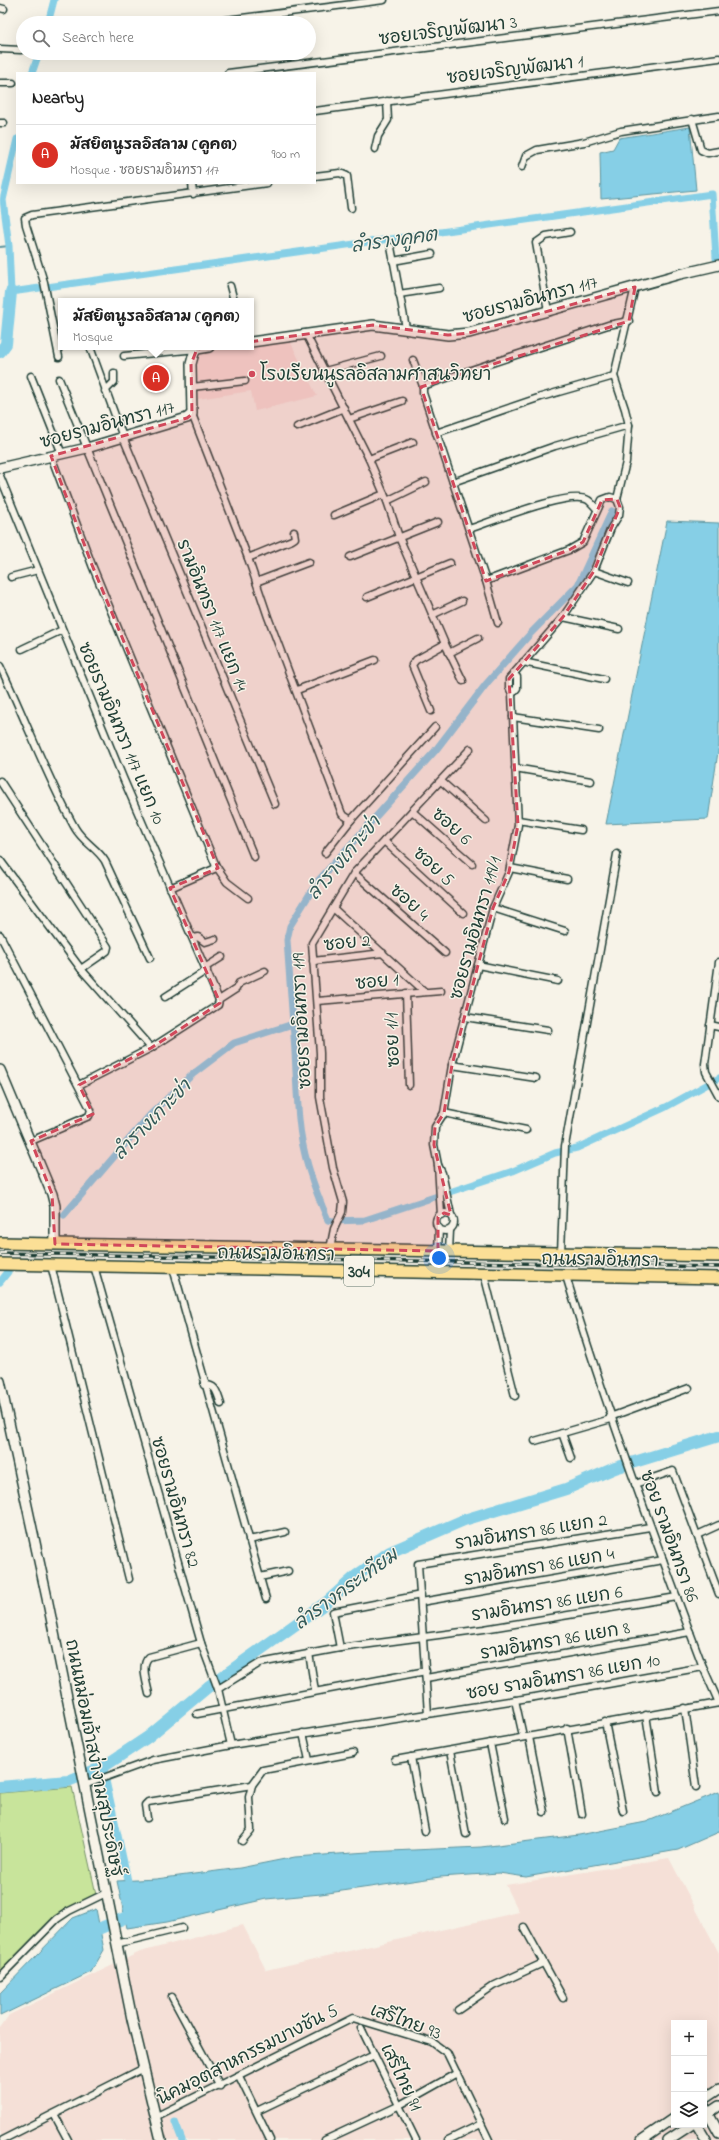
<!DOCTYPE html>
<meta charset="utf-8">
<style>
body{margin:0;font-family:"Indie Flower","Playpen Sans Thai",sans-serif;background:#f2f2f2;color:#222}
.controls{position:absolute;right:12px;bottom:12px;display:grid;overflow:hidden;border-radius:0px;box-shadow:0 4px 16px #0002}
.controls button{width:36px;height:36px;display:grid;place-items:center;padding:0;border:0;border-bottom:1px solid #e0e0e0;background:#fff;color:#222;font:20px sans-serif}
.you{position:absolute;left:439px;top:1258px;width:14px;height:14px;margin:-10px;border:3px solid #fff;border-radius:50%;background:#1a73e8;box-shadow:0 0 0 6px #1a73e833}
.badge{display:grid;place-items:center;width:26px;height:26px;border-radius:50%;background:#d93025;color:#fff;font-size:13px;font-weight:700}
.pin{position:absolute;translate:-50% -50%;border:2px solid #fff;box-shadow:0 1px 4px #0006}
.popup{position:absolute;left:58px;top:298px;width:196px;height:52px;box-sizing:border-box;display:grid;place-content:center;border-radius:0px;background:#fff;filter:drop-shadow(0 1px 3px #0005);font-size:13px;white-space:nowrap;color:#767676}
.popup b{font-size:15px;color:#222}
.popup::after{content:'';position:absolute;left:50%;top:100%;margin-left:-8px;border:8px solid transparent;border-top-color:#fff}
.list{margin:0;padding:0;list-style:none}
h2{display:flex;justify-content:space-between;align-items:center;height:52px;margin:0;padding:0 16px;font-size:17px}
h2 small{font-size:13px;font-weight:400;color:#767676}
.list li{display:grid;grid-template-columns:26px 1fr auto;gap:12px;align-items:center;box-sizing:border-box;height:60px;padding:0 16px;border-top:1px solid #e0e0e0}
.list b{display:block;font-size:15px;white-space:nowrap}
.list p{margin:0;font-size:13px;white-space:nowrap;color:#767676}
.list em{font-size:13px;font-style:normal;color:#767676}
.icon{flex:none;width:22px;height:22px;fill:none;stroke:currentColor;stroke-width:2;stroke-linecap:round;stroke-linejoin:round}
.map{position:relative;flex:none;width:719px;height:2140px;overflow:hidden}
.search{position:absolute;background:#fff;box-shadow:0 4px 16px #0002;left:16px;top:16px;width:300px;height:44px;display:flex;align-items:center;gap:10px;box-sizing:border-box;padding:0 14px;border-radius:22px;color:#767676;font-size:15px}
.panel{position:absolute;background:#fff;box-shadow:0 4px 16px #0002;left:16px;top:72px;width:300px;height:112px;border-radius:0px}
.map>svg:first-child{display:block}
.built{fill:#f5e0d7;fill-rule:evenodd}
.green{fill:#c8e49b;stroke:#749068}
.water{fill:#86cfe6;stroke:#5d959f}
.lines{fill:none;stroke-linecap:round;stroke-linejoin:round}
.stream{stroke:#5d959f;stroke-width:2}
.canal{stroke:#86cfe6;stroke-width:7}
.river{stroke:#86cfe6;stroke-width:12}
.street-casing{stroke:#1f3d34;stroke-width:9}
.secondary-casing{stroke:#1f3d34;stroke-width:12}
.highway-casing{stroke:#1f3d34;stroke-width:14}
.street{stroke:#f7f3e8;stroke-width:6}
.secondary{stroke:#f7f3e8;stroke-width:9}
.highway{stroke:#fbdf96;stroke-width:11}
.rail-casing{stroke:#1f3d34;stroke-width:3.5}
.rail{stroke:#f7f3e8;stroke-width:2;stroke-dasharray:6;stroke-linecap:butt}
.marked{fill:#d1495b;fill-opacity:0.2;stroke:#d1495b;stroke-width:3;stroke-dasharray:8 5;stroke-linejoin:round}
.poi-dot{fill:#d1495b;stroke:#f7f3e8;stroke-width:1.5}
.labels{text-anchor:middle;stroke-width:3;stroke-linejoin:round;paint-order:stroke}
.shield{fill:#f7f3e8;stroke:#60746a;stroke-width:1}
.shield-label{font-size:17px;font-weight:bold;fill:#1f3d34}
.street-label{font-size:18px;fill:#1f3d34;stroke:#f7f3e8}
.poi-label{font-size:18px;fill:#1f3d34;stroke:#f7f3e8;text-anchor:start}
.water-label{font-size:19px;font-style:italic;fill:#345a58;stroke:#f7f3e8}
</style>
<div class="map">
<svg width="719" height="2140" viewBox="0 0 719 2140">
<rect width="100%" height="100%" fill="#f7f3e8"/>
<filter id="ink" filterUnits="userSpaceOnUse"><feTurbulence type="fractalNoise" baseFrequency=".025" numOctaves="2"/><feDisplacementMap in="SourceGraphic" scale="8" xChannelSelector="R" yChannelSelector="G"/><feConvolveMatrix kernelMatrix="1 2 1 2 8 2 1 2 1" color-interpolation-filters="sRGB"/></filter>
<g filter="url(#ink)">
<!-- built -->
<g class="built">
<polygon points="290,341 317,396 255,411 251,391 198,399 197,356 201,352"/>
<path d="M669 1858 719 1953V2140H0V2028L9 2015 140 1952 243 1925 266 1970 519 1912 506 1885ZM674 2023H704V2125H674Z"/>
</g>
<!-- green -->
<polygon class="green" points="72,1787 96,1894 59,1914 0,1972 0,1793"/>
<!-- water -->
<g class="water">
<polygon points="690,127 696,190 601,199 600,152 613,149 619,138"/>
<polygon points="667,521 719,523 719,745 708,819 606,824"/>
<polygon points="719,1792 719,1832 678,1850 526,1877 499,1873 440,1877 321,1894 266,1899 167,1922 127,1928 117,1881 156,1879 240,1868 295,1857 368,1852 481,1847 579,1835 646,1822"/>
<polygon points="96,1909 104,1950 91,1972 0,2016 0,1993 73,1918"/>
</g>
<g class="lines">
<!-- stream -->
<polyline class="stream" points="0,247 9,246"/>
<!-- canal -->
<g class="canal">
<polyline points="48,23 54,0"/>
<polyline points="32,73 39,53"/>
<polyline points="17,139 3,200 9,246 11,292 712,194 716,258 719,258"/>
<path d="M293 1024C296 1056 296 1088 299 1119 302 1155 314 1188 328 1220L332 1221 365 1220 513 1171 555 1153 577 1148 666 1107 719 1078"/>
<polyline points="64,1215 150,1115 193,1074 234,1043 293,1024 287,940 290,926 317,882 435,751 487,683 531,633 578,585 612,511"/>
<polyline points="0,1282 8,1272"/>
<polyline points="103,1767 130,1890"/>
<polyline points="175,2122 182,2140"/>
</g>
<!-- river -->
<g class="river">
<polyline points="0,352 6,344 11,292"/>
<polyline points="0,1787 68,1781 103,1767 148,1737 208,1687 327,1602 356,1576 390,1552 464,1520 566,1489 615,1468 719,1436"/>
<polyline points="87,1936 91,1932 139,1912"/>
</g>
<!-- street casing -->
<g class="street-casing">
<g id="street">
<polyline points="0,8 4,9"/>
<polyline points="203,23 384,0"/>
<polyline points="0,49 21,50"/>
<polyline points="228,73 719,11"/>
<polyline points="0,83 13,83"/>
<polyline points="315,111 719,58"/>
<polyline points="692,119 701,150 708,153 719,151"/>
<polyline points="0,123 4,123"/>
<polyline points="375,149 378,136 388,120 387,101"/>
<polyline points="522,167 526,156 537,150 584,142 621,131 719,116"/>
<polyline points="315,176 340,173 347,176 351,208"/>
<polyline points="192,183 193,194"/>
<polyline points="391,247 406,328"/>
<polyline points="393,261 432,254"/>
<polyline points="230,286 234,301"/>
<polyline points="399,294 439,288"/>
<polyline points="548,311 536,243 546,236 570,232"/>
<polyline points="306,334 369,459 387,501 399,537 445,644 416,660 412,665 431,711"/>
<polyline points="90,347 123,437 275,804"/>
<polyline points="124,356 197,349"/>
<polyline points="59,357 44,282 26,225 25,218 32,215 267,183"/>
<polyline points="413,360 423,386 423,393 486,581 498,623"/>
<polyline points="325,371 381,356"/>
<polyline points="31,376 62,454"/>
<polyline points="59,379 254,857"/>
<polyline points="423,386 525,352 608,325 629,321"/>
<polyline points="192,387 245,381"/>
<polyline points="105,391 114,382 114,373"/>
<polyline points="192,414 248,558 268,617 342,814 351,820"/>
<polyline points="349,419 402,401"/>
<polyline points="297,427 344,408"/>
<polyline points="436,433 541,397 614,376"/>
<polyline points="51,456 92,565 216,866 227,882 248,898"/>
<polyline points="369,459 413,442"/>
<polyline points="0,476 123,778 219,1000"/>
<polyline points="453,482 555,446 629,425"/>
<polyline points="387,501 426,482"/>
<polyline points="334,515 384,494"/>
<path d="M469 529C491 522 570 489 588 500 591 502 594 506 597 509"/>
<polyline points="350,557 438,522"/>
<polyline points="248,558 292,540 295,538 294,532"/>
<polyline points="594,571 628,583"/>
<polyline points="11,577 38,570"/>
<polyline points="486,581 569,550 583,542 602,500 610,497 617,499"/>
<polyline points="256,582 309,562"/>
<polyline points="367,597 450,563"/>
<polyline points="432,615 462,601"/>
<polyline points="563,617 619,629"/>
<polyline points="445,644 463,681"/>
<polyline points="22,649 62,630"/>
<polyline points="449,653 478,638"/>
<polyline points="523,662 604,679"/>
<path d="M0 666C26 720 46 776 75 828 83 842 97 848 105 861L150 958"/>
<polyline points="297,690 375,660"/>
<polyline points="512,694 517,688 517,677 513,673"/>
<polyline points="513,717 599,730"/>
<polyline points="515,768 591,781"/>
<polyline points="0,781 108,947 107,951 81,969"/>
<polyline points="441,781 486,821"/>
<polyline points="412,811 472,864"/>
<polyline points="518,820 581,830"/>
<polyline points="384,841 463,913"/>
<polyline points="325,853 351,820 435,727"/>
<polyline points="0,860 81,969 151,1048"/>
<polyline points="510,868 567,879"/>
<polyline points="354,873 445,953"/>
<polyline points="170,888 214,869 216,866"/>
<polyline points="333,908 424,991"/>
<polyline points="493,908 565,931"/>
<polyline points="0,935 91,1110 89,1116 31,1141"/>
<polyline points="193,938 198,937 205,942 215,939"/>
<polyline points="313,961 383,953"/>
<polyline points="719,962 705,1064 706,1072 719,1096"/>
<polyline points="478,965 558,981"/>
<polyline points="206,967 222,957"/>
<polyline points="406,993 409,1085"/>
<polyline points="165,997 207,970"/>
<polyline points="317,1001 441,991"/>
<polyline points="465,1017 548,1030"/>
<polyline points="710,1025 719,1027"/>
<polyline points="452,1065 536,1078"/>
<polyline points="79,1085 151,1048 218,1005 219,1000 236,989 239,983 265,971"/>
<polyline points="444,1113 526,1130"/>
<polyline points="438,1165 442,1173 451,1215"/>
<circle cx="445" cy="1222" r="9"/>
<polyline points="441,1215 438,1165 434,1145 435,1127 444,1113 452,1065 478,965 493,908 509,872 518,825 512,694 509,687 509,679 563,617 594,571 611,528 619,515 620,507 617,499 626,462 629,425 625,409 614,376 635,287"/>
<polyline points="330,1249 334,1229 342,1212 343,1202 333,1168 320,1097 320,1053 312,943 354,873 470,749"/>
<polyline points="438,1251 439,1228"/>
<polyline points="449,1251 450,1230"/>
<polyline points="561,1253 565,1146 617,854"/>
<polyline points="51,1265 129,1579"/>
<polyline points="94,1266 201,1643 218,1689 231,1745"/>
<polyline points="173,1268 266,1599"/>
<polyline points="484,1274 515,1396"/>
<path d="M566 1276C606 1408 654 1537 703 1667L719 1703"/>
<path d="M204 1385C217 1384 217 1394 221 1404"/>
<polyline points="610,1417 689,1388"/>
<polyline points="562,1433 571,1458"/>
<polyline points="535,1441 611,1419"/>
<polyline points="635,1484 673,1471 719,1594"/>
<polyline points="697,1535 719,1525"/>
<polyline points="249,1540 285,1532"/>
<polyline points="260,1577 288,1571"/>
<polyline points="421,1602 663,1560"/>
<polyline points="340,1648 333,1612 421,1595"/>
<polyline points="309,1653 315,1691"/>
<polyline points="426,1678 690,1632"/>
<polyline points="218,1689 260,1663 340,1648 484,1629 677,1597"/>
<path d="M149 1694C147 1683 140 1665 149 1657L201 1643"/>
<polyline points="515,1700 523,1736"/>
<polyline points="685,1708 696,1787"/>
<polyline points="197,1714 426,1671"/>
<polyline points="428,1714 418,1564 650,1527"/>
<polyline points="646,1715 658,1792"/>
<polyline points="605,1722 623,1811"/>
<polyline points="567,1728 582,1814"/>
<polyline points="303,1733 309,1760"/>
<polyline points="529,1737 544,1812"/>
<polyline points="490,1743 505,1818"/>
<polyline points="450,1751 466,1834"/>
<polyline points="411,1757 425,1831"/>
<polyline points="395,1760 719,1703"/>
<polyline points="84,1785 153,1760 231,1745 535,1697 703,1667"/>
<polyline points="147,1818 145,1805 148,1802 252,1785"/>
<polyline points="242,1841 251,1830 249,1797 252,1785 263,1770 353,1753"/>
<polyline points="524,1927 563,1998"/>
<polyline points="116,1944 182,1928"/>
<polyline points="0,1977 57,1919 69,1911 106,1893"/>
<polyline points="172,1997 220,2086"/>
<polyline points="458,2010 493,1986 543,1963"/>
<polyline points="361,2028 416,2140"/>
<polyline points="239,2076 270,2140"/>
<polyline points="257,2111 374,2055"/>
<polyline points="54,2114 68,2140"/>
<polyline points="155,2117 353,2018 432,2042 447,2053 489,2140"/>
<polyline points="2,2140 144,2068"/>
<polyline points="325,2140 398,2106 457,2073"/>
<polyline points="448,2140 481,2124"/>
</g>
</g>
<!-- secondary casing -->
<g class="secondary-casing">
<g id="secondary">
<polyline points="251,342 373,325 448,335 469,333 680,274 719,265"/>
<polyline points="0,468 87,448 187,418 192,414 191,364 194,353 197,349 209,347"/>
<polyline points="0,1070 52,1194 55,1206 55,1244"/>
<polyline points="0,1381 47,1598 132,2019 161,2140"/>
<polyline points="704,2099 719,2089"/>
<polyline points="704,2106 719,2133"/>
<polyline points="704,2116 719,2106"/>
<polyline points="697,2125 706,2140"/>
<polyline points="642,2140 674,2118"/>
<polyline points="668,2140 691,2125"/>
</g>
</g>
<!-- highway casing -->
<g class="highway-casing">
<g id="highway">
<polyline points="0,1243 719,1256"/>
<polyline points="0,1264 719,1278"/>
</g>
</g>
<!-- street -->
<use href="#street" class="street"/>
<!-- secondary -->
<use href="#secondary" class="secondary"/>
<!-- highway -->
<use href="#highway" class="highway"/>
<!-- rail casing -->
<g class="rail-casing">
<polyline id="rail" points="0,1253 719,1267"/>
</g>
<!-- rail -->
<use href="#rail" class="rail"/>
</g>
</g>
<!-- marked area -->
<path class="marked" d="M635 287 629 321 421 387 486 581 569 550 583 542 602 500 617 499 620 507 594 571 563 617 509 679 518 825 509 872 493 908 478 965 452 1065 444 1113 435 1127 434 1145 451 1215 444 1213 438 1217V1251L55 1244 52 1194 31 1141 93 1114 79 1085 151 1048 220 1003 170 888 218 868 92 565 51 456 187 418 192 414 191 364 197 349 373 325 448 335 469 333Z"/>
<!-- markers -->
<circle class="poi-dot" cx="252" cy="374" r="4"/>
<g class="labels">
<!-- shield labels -->
<rect class="shield" x="344" y="1256" width="30" height="30" rx="3"/>
<g class="shield-label">
<text x="359" y="1277">304</text>
</g>
<!-- street labels -->
<g class="street-label">
<text transform="translate(448 30) rotate(-7)" y="6">ซอยเจริญพัฒนา 3</text>
<text transform="translate(515 69) rotate(-7)" y="6">ซอยเจริญพัฒนา 1</text>
<text transform="translate(530 299) rotate(-15)" y="6">ซอยรามอินทรา 117</text>
<text transform="translate(107 424) rotate(-15)" y="6">ซอยรามอินทรา 117</text>
<text transform="translate(213 615) rotate(68)" y="6">รามอินทรา 117 แยก 14</text>
<text transform="translate(122 733) rotate(67)" y="6">ซอยรามอินทรา 117 แยก 10</text>
<text transform="translate(452 826) rotate(42)" y="6">ซอย 6</text>
<text transform="translate(434 866) rotate(43)" y="6">ซอย 5</text>
<text transform="translate(410 902) rotate(42)" y="6">ซอย 4</text>
<text transform="translate(475 928) rotate(-74)" y="6">ซอยรามอินทรา 119/1</text>
<text transform="translate(347 942) rotate(-6)" y="6">ซอย 2</text>
<text transform="translate(377 981) rotate(-5)" y="6">ซอย 1</text>
<text transform="translate(301 1021) rotate(-93)" y="6">ซอยรามอินทรา 119</text>
<text transform="translate(392 1040) rotate(-92)" y="6">ซอย 1/1</text>
<text transform="translate(276 1253) rotate(1)" y="6">ถนนรามอินทรา</text>
<text transform="translate(600 1259) rotate(1)" y="6">ถนนรามอินทรา</text>
<text transform="translate(176 1502) rotate(74)" y="6">ซอยรามอินทรา 82</text>
<text transform="translate(531 1531) rotate(-9)" y="6">รามอินทรา 86 แยก 2</text>
<text transform="translate(670 1536) rotate(70)" y="6">ซอย รามอินทรา 86</text>
<text transform="translate(539 1566) rotate(-10)" y="6">รามอินทรา 86 แยก 4</text>
<text transform="translate(547 1603) rotate(-9)" y="6">รามอินทรา 86 แยก 6</text>
<text transform="translate(555 1640) rotate(-10)" y="6">รามอินทรา 86 แยก 8</text>
<text transform="translate(563 1676) rotate(-10)" y="6">ซอย รามอินทรา 86 แยก 10</text>
<text transform="translate(95 1758) rotate(79)" y="6">ถนนหม่อมเจ้าสง่างามสุประดิษฐ์</text>
<text transform="translate(406 2021) rotate(20)" y="6">เสรีไทย 93</text>
<text transform="translate(247 2054) rotate(-27)" y="6">นิคมอุตสาหกรรมบางชัน 5</text>
<text transform="translate(402 2077) rotate(64)" y="6">เสรีไทย 91</text>
</g>
<!-- poi labels -->
<g class="poi-label">
<text x="260" y="380">โรงเรียนนูรลอิสลามศาสนวิทยา</text>
</g>
<!-- water labels -->
<g class="water-label">
<text transform="translate(394 239) rotate(-8)" y="7">ลำรางคูคต</text>
<text transform="translate(343 857) rotate(-50)" y="7">ลำรางเกาะข่า</text>
<text transform="translate(151 1119) rotate(-46)" y="7">ลำรางเกาะข่า</text>
<text transform="translate(345 1588) rotate(-36)" y="7">ลำรางกระเทียม</text>
</g>
</g>
</svg>
<div class="controls">
<button>+</button>
<button>−</button>
<button><svg class="icon" aria-label="layers" viewBox="0 0 24 24"><path d="M12 4l9 5-9 5-9-5zM3 14l9 5 9-5"/></svg></button>
</div>
<div class="you"></div>
<div class="pin badge" style="left:156px;top:378px">A</div>
<div class="popup"><b>มัสยิตนูรลอิสลาม (คูคต)</b>Mosque</div>
<div class="search"><svg class="icon" aria-label="search" viewBox="0 0 24 24"><circle cx="10" cy="10" r="6"/><path d="M15 15l6 6"/></svg>Search here</div>
<section class="panel">
<h2>Nearby<small></small></h2>
<ul class="list">
<li><span class="badge">A</span><div><b>มัสยิตนูรลอิสลาม (คูคต)</b><p>Mosque · ซอยรามอินทรา 117</p></div><em>900 m</em></li>
</ul>
</section>
</div>
